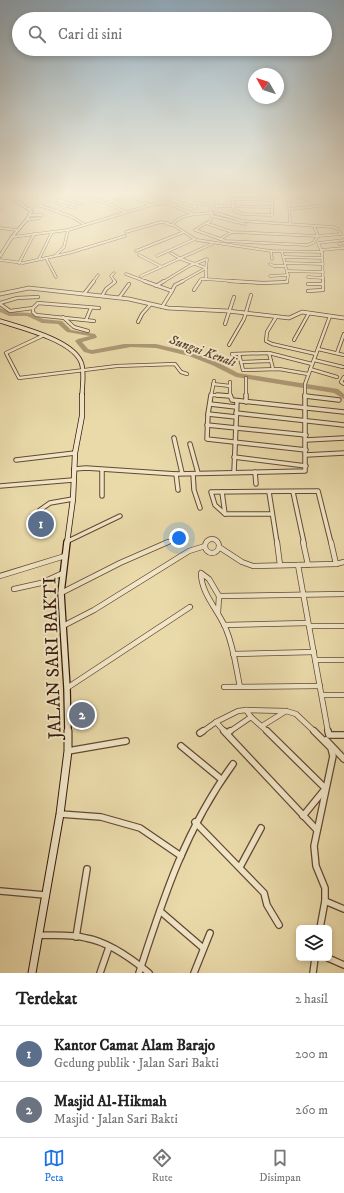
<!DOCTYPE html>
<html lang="id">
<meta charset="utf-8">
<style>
body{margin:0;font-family:"IM FELL DW Pica",serif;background:#f6f6f6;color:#222}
.controls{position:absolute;right:12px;bottom:12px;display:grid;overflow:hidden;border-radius:6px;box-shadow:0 2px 6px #0003}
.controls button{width:36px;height:36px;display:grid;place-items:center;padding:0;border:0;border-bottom:1px solid #e0e0e0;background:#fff;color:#222;font:20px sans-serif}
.compass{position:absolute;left:248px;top:68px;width:36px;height:36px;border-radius:50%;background:#fff;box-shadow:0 2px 6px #0003;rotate:309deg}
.you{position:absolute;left:179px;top:538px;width:14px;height:14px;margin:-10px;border:3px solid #fff;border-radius:50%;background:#1a73e8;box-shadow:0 0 0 6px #1a73e833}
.badge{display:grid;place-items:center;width:26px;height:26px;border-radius:50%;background:#1a73e8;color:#fff;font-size:13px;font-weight:700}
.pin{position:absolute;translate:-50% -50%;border:2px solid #fff;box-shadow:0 1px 4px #0006}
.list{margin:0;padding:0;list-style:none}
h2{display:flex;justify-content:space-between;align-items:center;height:52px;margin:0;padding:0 16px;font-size:17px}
h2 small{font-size:13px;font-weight:400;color:#767676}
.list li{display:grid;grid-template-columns:26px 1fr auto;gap:12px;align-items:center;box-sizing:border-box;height:56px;padding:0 16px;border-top:1px solid #e0e0e0}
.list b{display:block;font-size:15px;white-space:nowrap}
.list p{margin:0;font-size:13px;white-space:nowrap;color:#767676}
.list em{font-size:13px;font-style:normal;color:#767676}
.icon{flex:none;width:22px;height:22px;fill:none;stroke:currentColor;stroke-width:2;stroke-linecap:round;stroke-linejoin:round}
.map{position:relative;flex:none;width:344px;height:973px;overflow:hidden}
.search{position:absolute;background:#fff;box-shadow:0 2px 6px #0003;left:12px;right:12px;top:12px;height:44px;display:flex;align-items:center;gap:10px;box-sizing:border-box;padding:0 14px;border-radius:22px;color:#767676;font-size:15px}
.sheet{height:164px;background:#fff}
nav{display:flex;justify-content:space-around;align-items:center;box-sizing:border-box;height:56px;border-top:1px solid #e0e0e0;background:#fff;font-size:11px;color:#767676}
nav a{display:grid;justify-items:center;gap:2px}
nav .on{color:#1a73e8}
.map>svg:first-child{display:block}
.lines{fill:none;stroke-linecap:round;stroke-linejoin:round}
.river{fill:#ad9874;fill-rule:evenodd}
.minor-far4-casing{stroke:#644833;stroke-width:3}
.minor-far3-casing{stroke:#644833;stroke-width:4}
.minor-far2-casing{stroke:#644833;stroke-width:5.5}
.minor-far1-casing{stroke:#644833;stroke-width:6}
.minor-casing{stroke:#644833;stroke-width:8}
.tertiary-casing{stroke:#644833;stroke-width:4.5}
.secondary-far4-casing{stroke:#37170b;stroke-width:3.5}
.secondary-far3-casing{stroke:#37170b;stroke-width:5}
.secondary-far2-casing{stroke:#37170b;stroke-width:6}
.secondary-far1-casing{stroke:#37170b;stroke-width:8}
.secondary-casing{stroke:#37170b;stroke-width:9}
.minor-far4{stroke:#f1e7c8;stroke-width:2}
.minor-far3{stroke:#f1e7c8;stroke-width:2.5}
.minor-far2{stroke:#f1e7c8;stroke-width:3.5}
.minor-far1{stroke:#f1e7c8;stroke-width:4.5}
.minor{stroke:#f1e7c8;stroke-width:5.5}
.tertiary{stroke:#f1e7c8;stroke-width:3}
.secondary-far4{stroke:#f1e7c8;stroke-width:2.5}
.secondary-far3{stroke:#f1e7c8;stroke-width:3.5}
.secondary-far2{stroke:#f1e7c8;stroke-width:4.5}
.secondary-far1{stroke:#f1e7c8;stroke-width:5.5}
.secondary{stroke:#f1e7c8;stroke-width:7}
.wall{fill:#7f6b51;stroke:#37170b}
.shaded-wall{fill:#685742;stroke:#37170b}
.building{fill:#947c5e;stroke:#37170b}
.labels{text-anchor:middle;stroke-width:4;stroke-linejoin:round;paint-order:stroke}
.far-water-label{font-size:13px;font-style:italic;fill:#604430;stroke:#f1e7c8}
.near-street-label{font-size:18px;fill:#37170b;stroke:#f1e7c8}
</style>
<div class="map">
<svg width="344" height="973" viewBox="0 0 344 973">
<rect width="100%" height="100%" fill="#eadaaa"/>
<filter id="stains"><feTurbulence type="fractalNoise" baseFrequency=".005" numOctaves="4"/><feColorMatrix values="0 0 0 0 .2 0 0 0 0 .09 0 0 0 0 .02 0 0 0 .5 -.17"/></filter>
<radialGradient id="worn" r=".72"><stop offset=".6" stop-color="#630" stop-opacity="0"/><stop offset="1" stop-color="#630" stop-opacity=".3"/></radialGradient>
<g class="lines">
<!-- river -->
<polygon class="river" points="0,308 10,312 30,313 43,319 62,321 71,330 95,334 97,337 96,338 82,342 88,349 92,350 124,344 156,344 194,353 217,362 238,373 338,389 344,394 344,399 334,393 236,377 212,365 189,356 156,348 131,347 92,354 84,352 75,341 78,339 90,336 67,332 58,324 42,323 27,316 9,316 0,312"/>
<!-- minor-far4 casing -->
<g class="minor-far4-casing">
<g id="minor-far4">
<polyline points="25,192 37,198"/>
<polyline points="57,192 59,193"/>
<polyline points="65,192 107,203 125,212"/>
<polyline points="121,192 151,205"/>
<polyline points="142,192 195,207"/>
<polyline points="212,192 210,213 212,216 245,224"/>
<polyline points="296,192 308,194"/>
<polyline points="151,194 159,192"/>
<polyline points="17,196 24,192"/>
<polyline points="57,197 82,204"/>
<polyline points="88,197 95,192"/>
<polyline points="162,197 180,192"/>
<polyline points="293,197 310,200"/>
<polyline points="0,198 11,197"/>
<polyline points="233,198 233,207 235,211 243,214 272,215 272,200 279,196"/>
<polyline points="233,199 272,200"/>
<polyline points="69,200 80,195"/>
<polyline points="174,200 196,194"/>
<polyline points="57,203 66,206"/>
<polyline points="107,203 128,195"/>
<polyline points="196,203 211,205"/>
<polyline points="159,204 172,205 193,214"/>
<polyline points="39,205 72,217 85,225"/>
<polyline points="216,206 272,207"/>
<polyline points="0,208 2,208"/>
<polyline points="29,209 47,201"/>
<polyline points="195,209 196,193"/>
<polyline points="290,209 319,206"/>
<polyline points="56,211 66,206 75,208"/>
<polyline points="30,215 42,215"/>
<polyline points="27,220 39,218"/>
<polyline points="206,223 232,232 318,236 341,234 338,229 333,227 242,221 216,213 217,192"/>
<path d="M167 224 172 225C181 213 199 214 213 213"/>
<polyline points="290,224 289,203 296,192"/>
<polyline points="314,226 318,236"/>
<polyline points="0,228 17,230"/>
<polyline points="195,230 226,241 307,245 313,243 318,236"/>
<polyline points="195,230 210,221 212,216"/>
<polyline points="126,232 161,222 168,223"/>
<polyline points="12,237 68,230 161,202"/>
<polyline points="220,239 232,232"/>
<polyline points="197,240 271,251 322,252"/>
<polyline points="339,244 344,243"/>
<polyline points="321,250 344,248"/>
<polyline points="136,251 184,232"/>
<polyline points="271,251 272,259"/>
<polyline points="282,252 288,276 287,282"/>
<polyline points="171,253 181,259 206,268 206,279 201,279 199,282"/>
<polyline points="56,255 64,247 68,230"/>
<polyline points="139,255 160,266"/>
<polyline points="157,256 195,239 173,225"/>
<polyline points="284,257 322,258"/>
<polyline points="46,258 56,277"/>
<polyline points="39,259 52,232"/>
<polyline points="0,260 23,263 69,253 125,236"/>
<polyline points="19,263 34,234"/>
<polyline points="285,263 323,264"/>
<polyline points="270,264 274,266 285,266"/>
<polyline points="287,271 323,272"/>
<polyline points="114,273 111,276 115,282"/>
<polyline points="126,274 147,282"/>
<polyline points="141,276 212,244"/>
<polyline points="270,276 288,275"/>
<polyline points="308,277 323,278"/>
<polyline points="206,279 244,282"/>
<polyline points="93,282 98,275"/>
<polyline points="163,282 189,266 207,259 206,268 181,282"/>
<polyline points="323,282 322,252 318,243 344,240"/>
</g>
</g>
<!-- minor-far3 casing -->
<g class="minor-far3-casing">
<g id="minor-far3">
<polyline points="144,281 172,291 162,307"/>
<polyline points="229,281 263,283 287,282 287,281"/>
<polyline points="308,284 323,284"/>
<polyline points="156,286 164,281"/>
<polyline points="194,290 200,281"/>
<polyline points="172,291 175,285 183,281"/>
<polyline points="308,291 323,290 323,281"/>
<polyline points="84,294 94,281"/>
<polyline points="102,296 106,289 115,282 114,281"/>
<polyline points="119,298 129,284"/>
<polyline points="0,303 17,298 38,297"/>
<polyline points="0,304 10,311 33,308"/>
<polyline points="63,317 74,327 88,331"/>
<polyline points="276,317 267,332 266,341 272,344 316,354"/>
<polyline points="86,320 91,308"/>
<polyline points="94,321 36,315 33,312 33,308 38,303 99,308"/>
<polyline points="138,322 142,314 150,305"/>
<polyline points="225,324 234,297"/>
<polyline points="42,336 6,353 19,378 117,366 175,364 181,372 187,374"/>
<polyline points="294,340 309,313"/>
<polyline points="229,345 244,319 251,295"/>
<polyline points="318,349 344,355"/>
<polyline points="269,353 273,369"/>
<polyline points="337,353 344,334"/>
<polyline points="232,354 269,353 312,364"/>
<polyline points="239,354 243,370 279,369 308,374"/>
<polyline points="314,360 343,367"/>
<polyline points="241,362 271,361"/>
<polyline points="310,369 337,377"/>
<polyline points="344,377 341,382 344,384"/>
<polyline points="246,378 246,396"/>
<polyline points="230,382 230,396"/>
<polyline points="213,384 230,386"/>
<polyline points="211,395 230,396"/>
<polyline points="211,396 214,381"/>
<polyline points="305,396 308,396"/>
<polyline points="305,396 305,384 330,316"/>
</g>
</g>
<!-- minor-far2 casing -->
<g class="minor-far2-casing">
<g id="minor-far2">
<polyline points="211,395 208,414 207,439 306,450"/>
<polyline points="217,395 230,396"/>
<polyline points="230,395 232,400 344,412"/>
<polyline points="246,395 246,402"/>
<polyline points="305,396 339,400"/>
<polyline points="210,404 236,407"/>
<polyline points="236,413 344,425"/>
<polyline points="208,414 236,417"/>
<polyline points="207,425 306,435"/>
<polyline points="174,438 182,473"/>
<polyline points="306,440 344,438"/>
<polyline points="190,444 198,473"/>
<polyline points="306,455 344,453"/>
<polyline points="234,457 306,466"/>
<polyline points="16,460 75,453"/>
<polyline points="74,469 86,468 176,474 305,471 305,395"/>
<polyline points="102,470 102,496"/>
<polyline points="234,472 237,401"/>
<polyline points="255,472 256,484"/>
<polyline points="176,474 178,490"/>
<polyline points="193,474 194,490 200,508"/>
<polyline points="0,486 73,480"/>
<polyline points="222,492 225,514 272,514"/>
<polyline points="269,492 277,543"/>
<polyline points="293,492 304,543"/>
<polyline points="40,510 50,503 73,499"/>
<polyline points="225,514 215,505 211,492 318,491 331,543"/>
<polyline points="68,541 120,516"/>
<polyline points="166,543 176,539"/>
</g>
</g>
<!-- minor-far1 casing -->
<g class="minor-far1-casing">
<g id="minor-far1">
<circle cx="212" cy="546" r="7"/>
<polyline points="277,542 280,565"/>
<polyline points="303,542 308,565"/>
<polyline points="331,542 336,564"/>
<polyline points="219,547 242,562 253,566 336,564 344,562"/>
<polyline points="298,565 328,732"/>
<polyline points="0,576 65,556"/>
<polyline points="14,589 41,583 63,573"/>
<polyline points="61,593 120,563 168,542"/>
<polyline points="219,596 344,594"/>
<path d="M218 613 219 596 209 579 201 573C201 594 219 611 226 629 234 648 236 668 240 687"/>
<polyline points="224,625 308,623"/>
<polyline points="63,626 94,610 189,551 205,546"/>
<polyline points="309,626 344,626"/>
<polyline points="233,654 314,652"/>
<polyline points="315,660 344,660"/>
<polyline points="224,687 320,686"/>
<polyline points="67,688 190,607"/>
<polyline points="322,695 344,695"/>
<polyline points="246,710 251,717 268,732"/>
<polyline points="216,722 225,732"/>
<polyline points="262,726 286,711"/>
<polyline points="202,732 216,722 238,711 246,710 286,711 296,714 315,732"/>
<polyline points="229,732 251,717"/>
</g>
</g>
<!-- minor casing -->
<g class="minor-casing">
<g id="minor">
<polyline points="224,731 317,830"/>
<polyline points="267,731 325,788"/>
<polyline points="314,731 331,748 333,756 314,846 316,866 325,888 325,901 320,928"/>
<polyline points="328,731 329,735 344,735"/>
<polyline points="200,733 203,731"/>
<polyline points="227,733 230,731"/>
<polyline points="326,740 344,759"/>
<polyline points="181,746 221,779"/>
<polyline points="68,751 126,741"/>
<polyline points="60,814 101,817 140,828 181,856"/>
<polyline points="303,816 325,789"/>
<polyline points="195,822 264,893 267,905 279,925"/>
<polyline points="240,867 261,828"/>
<polyline points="0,891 45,895"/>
<polyline points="325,901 344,909"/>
<polyline points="160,911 203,948"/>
<path d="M39 935C55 936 71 934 86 938 109 942 131 958 149 973"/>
<polyline points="76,937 87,869"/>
<polyline points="328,958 344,965"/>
<polyline points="100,973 109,947"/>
<path d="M139 973C164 896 185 830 233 764"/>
<polyline points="194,973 210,933"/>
<polyline points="313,973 315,958"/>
</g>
</g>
<!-- tertiary casing -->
<g class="tertiary-casing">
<polyline id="tertiary" points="0,294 29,288 129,299 168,308 228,311 289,318 302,312 344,318"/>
</g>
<!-- secondary-far4 casing -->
<g class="secondary-far4-casing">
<polyline id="secondary-far4" points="0,256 12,237 28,218 31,211 11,197 9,192"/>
</g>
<!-- secondary-far3 casing -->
<g class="secondary-far3-casing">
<path id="secondary-far3" d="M0 321C22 328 72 340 81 362 85 371 82 387 82 396"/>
</g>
<!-- secondary-far2 casing -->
<g class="secondary-far2-casing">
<polyline id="secondary-far2" points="67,543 73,499 75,453 82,416 82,395"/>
</g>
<!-- secondary-far1 casing -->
<g class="secondary-far1-casing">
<polyline id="secondary-far1" points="67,542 61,593 67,688 68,732"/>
</g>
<!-- secondary casing -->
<g class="secondary-casing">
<polyline id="secondary" points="32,973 60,814 68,751 68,731"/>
</g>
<!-- minor-far4 -->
<use href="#minor-far4" class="minor-far4"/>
<!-- minor-far3 -->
<use href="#minor-far3" class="minor-far3"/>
<!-- minor-far2 -->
<use href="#minor-far2" class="minor-far2"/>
<!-- minor-far1 -->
<use href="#minor-far1" class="minor-far1"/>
<!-- minor -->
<use href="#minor" class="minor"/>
<!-- tertiary -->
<use href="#tertiary" class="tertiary"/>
<!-- secondary-far4 -->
<use href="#secondary-far4" class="secondary-far4"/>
<!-- secondary-far3 -->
<use href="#secondary-far3" class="secondary-far3"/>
<!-- secondary-far2 -->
<use href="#secondary-far2" class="secondary-far2"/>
<!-- secondary-far1 -->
<use href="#secondary-far1" class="secondary-far1"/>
<!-- secondary -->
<use href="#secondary" class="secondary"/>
</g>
<!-- wall -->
<polygon class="wall" points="37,514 38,516 42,515 44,519 43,530 37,530 37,532 31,533 29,530"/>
<!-- shaded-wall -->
<g class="shaded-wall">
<polygon points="42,515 44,519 43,530 42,526"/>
<polygon points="86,701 94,718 78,729 77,727"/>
</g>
<!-- building -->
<g class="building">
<polygon points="30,514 37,514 37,516 42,515 42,526 36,527 35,529 29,530"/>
<polygon points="86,701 93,716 77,727 75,722 72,723 70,710"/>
</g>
<!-- sky -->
<linearGradient id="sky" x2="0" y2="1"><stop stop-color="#90a9ba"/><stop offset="0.59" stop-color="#f6eed9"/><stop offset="1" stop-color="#f6eed9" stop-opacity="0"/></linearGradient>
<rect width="344" height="328" fill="url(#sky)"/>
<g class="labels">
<!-- far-water labels -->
<g class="far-water-label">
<text transform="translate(203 350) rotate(20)" y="5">Sungai Kenali</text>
</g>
<!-- near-street labels -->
<g class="near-street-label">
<text transform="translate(52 658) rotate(-92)" y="6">JALAN SARI BAKTI</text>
</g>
</g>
<rect width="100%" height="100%" filter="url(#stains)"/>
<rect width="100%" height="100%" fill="url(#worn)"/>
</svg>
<div class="controls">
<button><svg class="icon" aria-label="layers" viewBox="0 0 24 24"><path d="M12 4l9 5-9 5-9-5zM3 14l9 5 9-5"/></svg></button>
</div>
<svg class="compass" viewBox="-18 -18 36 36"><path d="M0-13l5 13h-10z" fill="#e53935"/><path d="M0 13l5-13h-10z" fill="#767676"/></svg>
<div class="you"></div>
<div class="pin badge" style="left:41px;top:524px;background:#5c6f8a">1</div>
<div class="pin badge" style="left:82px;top:715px;background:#6b7280">2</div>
<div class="search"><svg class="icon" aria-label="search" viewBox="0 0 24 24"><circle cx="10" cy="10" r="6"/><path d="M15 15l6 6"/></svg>Cari di sini</div>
</div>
<section class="sheet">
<h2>Terdekat<small>2 hasil</small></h2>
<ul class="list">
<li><span class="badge" style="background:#5c6f8a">1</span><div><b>Kantor Camat Alam Barajo</b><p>Gedung publik · Jalan Sari Bakti</p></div><em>200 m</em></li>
<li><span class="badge" style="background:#6b7280">2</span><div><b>Masjid Al-Hikmah</b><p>Masjid · Jalan Sari Bakti</p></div><em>260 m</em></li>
</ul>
</section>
<nav>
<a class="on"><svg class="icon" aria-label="map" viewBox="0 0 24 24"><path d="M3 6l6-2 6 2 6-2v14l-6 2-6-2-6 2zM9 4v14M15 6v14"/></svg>Peta</a>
<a><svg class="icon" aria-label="directions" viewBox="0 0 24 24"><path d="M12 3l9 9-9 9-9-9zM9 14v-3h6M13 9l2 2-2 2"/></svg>Rute</a>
<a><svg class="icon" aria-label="saved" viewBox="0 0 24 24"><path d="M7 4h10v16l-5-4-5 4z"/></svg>Disimpan</a>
</nav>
